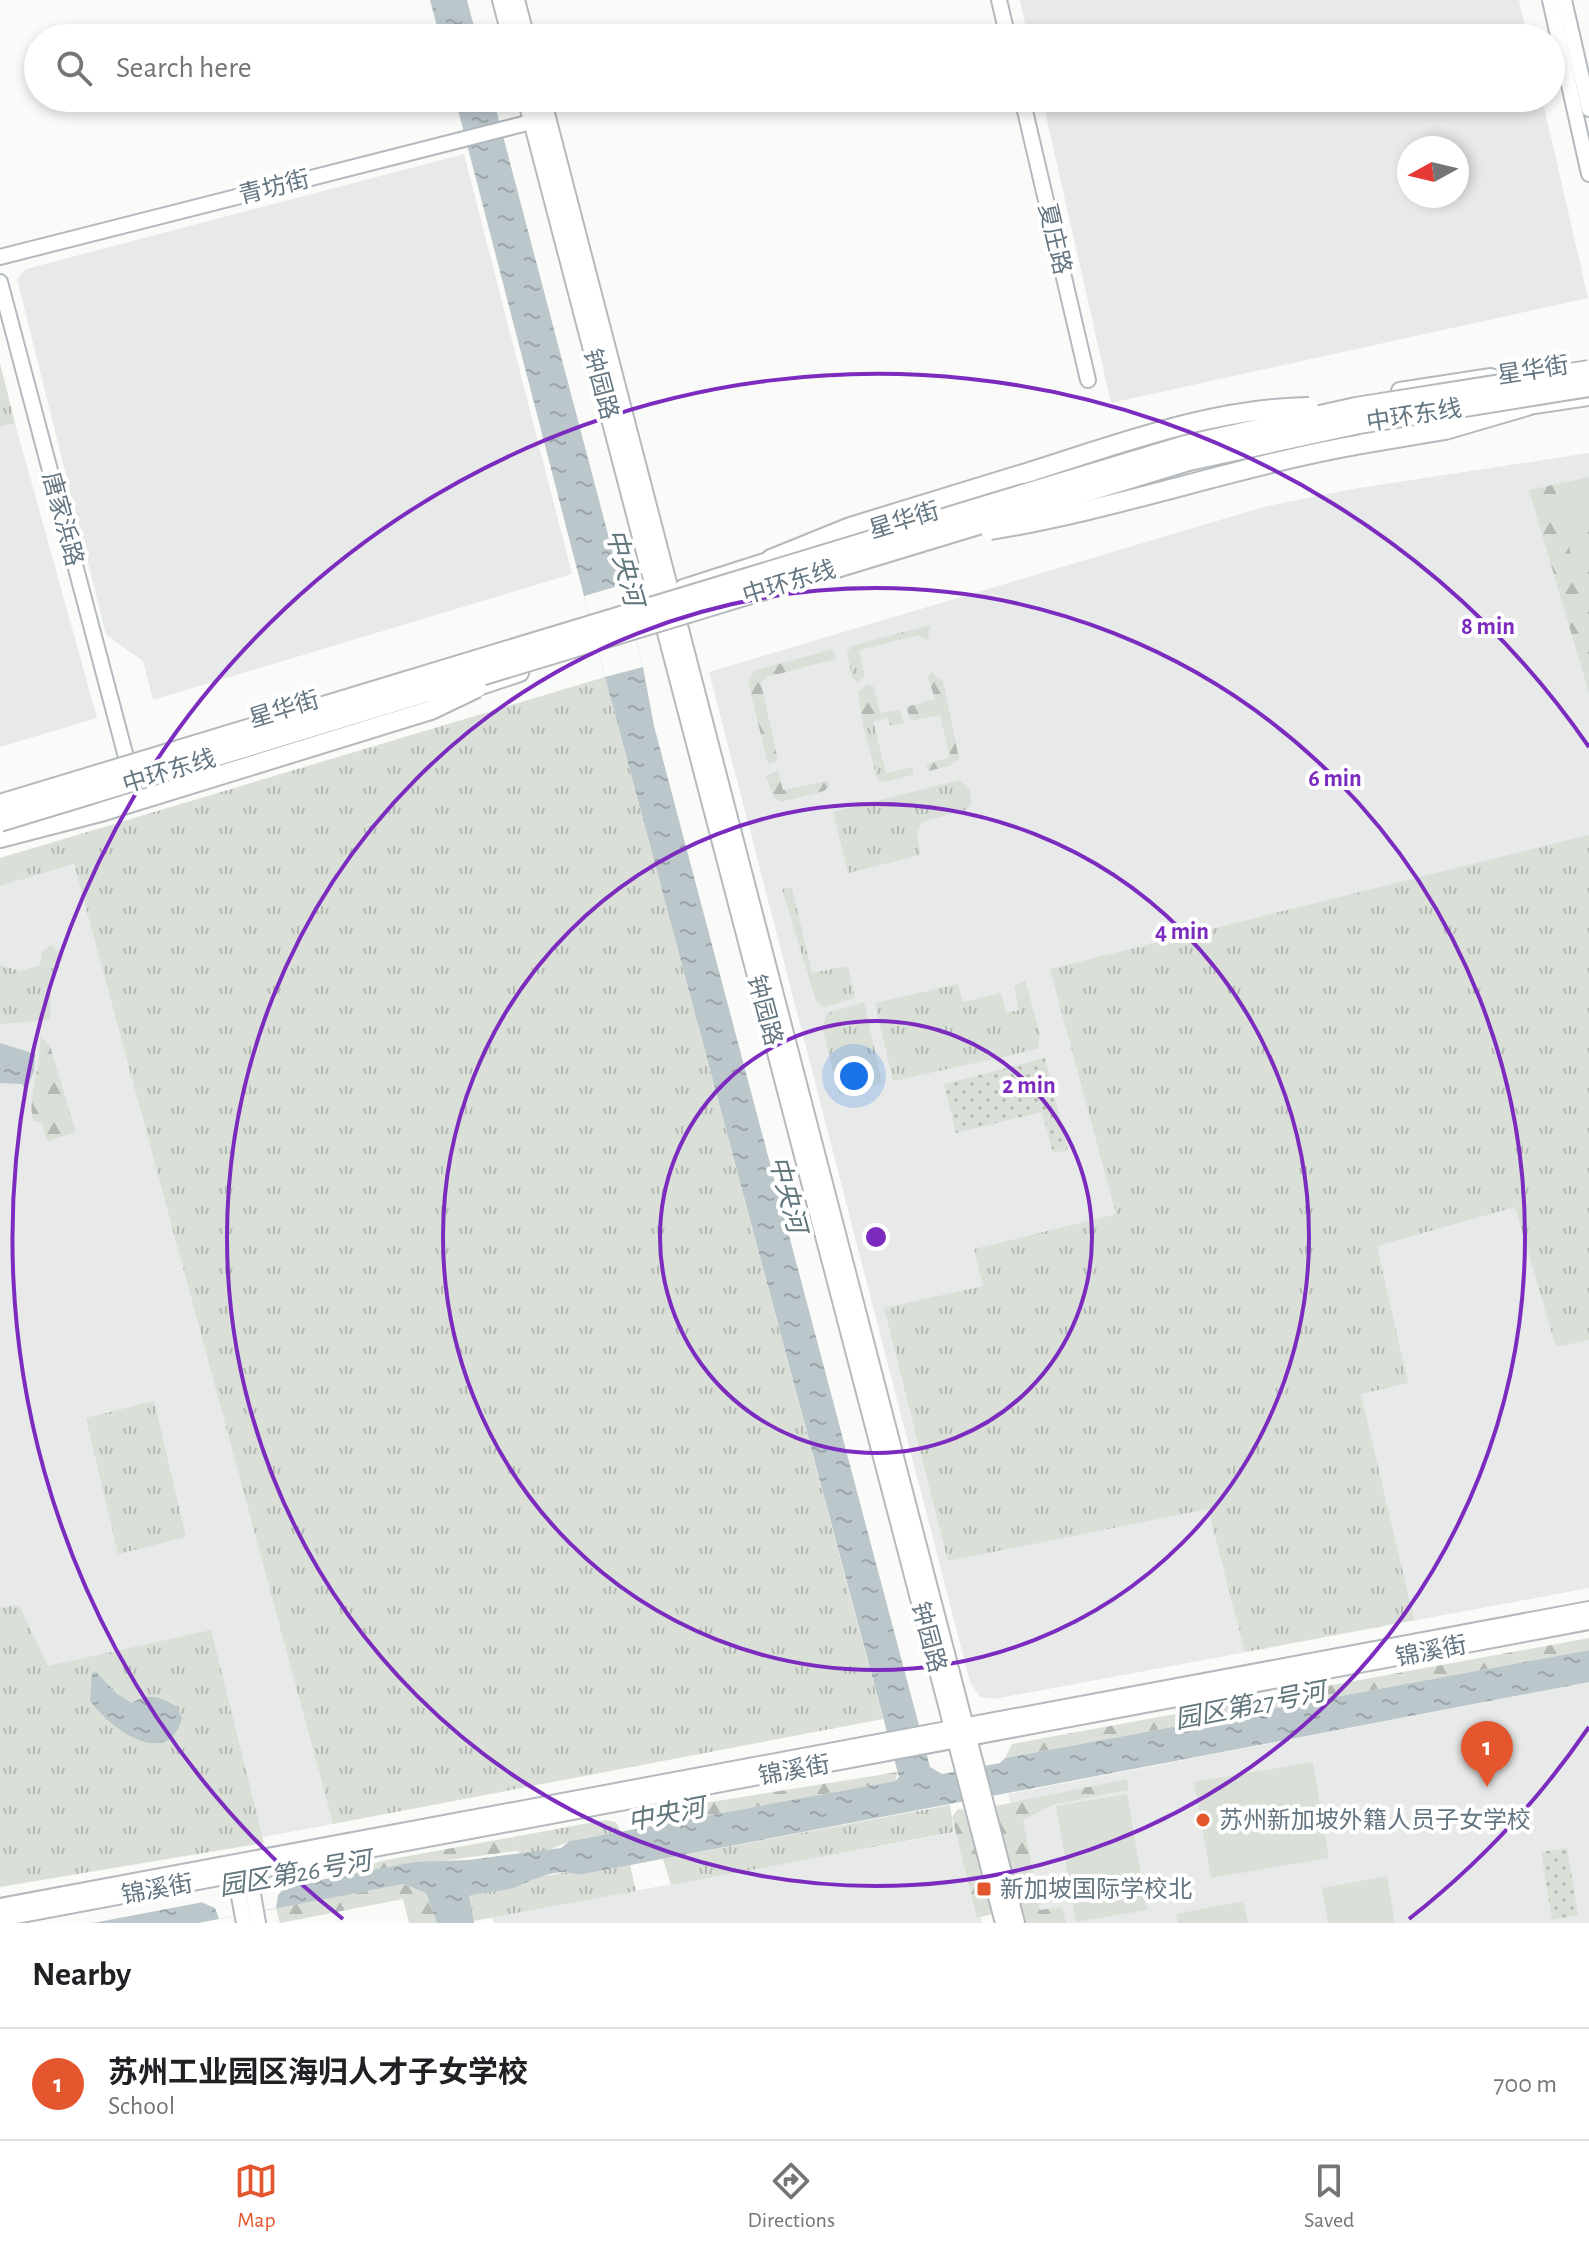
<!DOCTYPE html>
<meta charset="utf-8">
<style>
body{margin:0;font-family:"Alegreya Sans","Noto Sans SC",sans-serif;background:#f6f6f6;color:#202124}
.compass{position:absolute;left:1397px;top:136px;width:72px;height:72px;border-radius:50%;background:#fff;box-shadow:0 4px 12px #0003;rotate:262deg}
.you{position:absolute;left:854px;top:1076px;width:28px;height:28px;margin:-20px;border:6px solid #fff;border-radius:50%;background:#1a73e8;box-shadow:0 0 0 12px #1a73e833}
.badge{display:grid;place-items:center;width:52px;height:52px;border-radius:50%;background:#e4572e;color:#fff;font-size:26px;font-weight:700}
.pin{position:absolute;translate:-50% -66px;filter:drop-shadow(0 2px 4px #0008)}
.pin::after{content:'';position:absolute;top:42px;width:28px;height:24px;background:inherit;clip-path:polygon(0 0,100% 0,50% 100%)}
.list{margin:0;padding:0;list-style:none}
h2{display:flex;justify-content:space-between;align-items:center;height:104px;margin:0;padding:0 32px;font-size:34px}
h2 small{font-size:26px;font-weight:400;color:#757577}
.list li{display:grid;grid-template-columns:52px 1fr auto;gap:24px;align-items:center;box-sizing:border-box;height:112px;padding:0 32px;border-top:2px solid #e0e0e0}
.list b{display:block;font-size:30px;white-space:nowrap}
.list p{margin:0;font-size:26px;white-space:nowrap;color:#757577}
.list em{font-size:26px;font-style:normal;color:#757577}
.icon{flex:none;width:44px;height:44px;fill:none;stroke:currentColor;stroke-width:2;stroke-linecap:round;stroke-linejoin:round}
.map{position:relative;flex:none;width:1589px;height:1923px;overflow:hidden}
.search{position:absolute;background:#fff;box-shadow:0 4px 12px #0003;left:24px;right:24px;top:24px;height:88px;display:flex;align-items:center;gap:20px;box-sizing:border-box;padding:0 28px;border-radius:44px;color:#757577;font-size:30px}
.sheet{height:216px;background:#fff}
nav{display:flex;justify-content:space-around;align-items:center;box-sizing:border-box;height:112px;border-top:2px solid #e0e0e0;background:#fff;font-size:22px;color:#757577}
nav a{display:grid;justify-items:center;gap:4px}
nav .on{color:#e4572e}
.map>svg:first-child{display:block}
.built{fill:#e8e9e9;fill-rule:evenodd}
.grass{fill:url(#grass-tufts)}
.forest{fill:url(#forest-firs)}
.garden{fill:url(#garden-dots)}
.pitch{fill:#dadfd7}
.water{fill:url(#water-ripples)}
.pier{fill:#fafaf8}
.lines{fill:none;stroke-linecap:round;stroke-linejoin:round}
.secondary-casing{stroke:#b3babf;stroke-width:18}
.primary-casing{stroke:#b5babe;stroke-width:20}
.highway-casing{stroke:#b4b9bd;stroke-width:22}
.secondary{stroke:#fff;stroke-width:14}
.primary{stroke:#fff;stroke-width:16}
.highway{stroke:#fff;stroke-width:18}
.highway-bridge-casing{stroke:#b4b9bd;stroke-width:22;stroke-linecap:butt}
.highway-bridge{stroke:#fff;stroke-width:18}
.ring{fill:none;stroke:#7b2cbf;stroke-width:4}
.poi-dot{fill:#e4572e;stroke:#fff;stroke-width:3}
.labels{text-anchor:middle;stroke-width:8;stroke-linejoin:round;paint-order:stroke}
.street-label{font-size:24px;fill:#657683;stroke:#fff}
.poi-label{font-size:24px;fill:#657683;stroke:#fff;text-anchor:start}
.water-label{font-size:26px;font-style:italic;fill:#60757c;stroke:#fff}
.centre{fill:#7b2cbf;stroke:#fff;stroke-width:4}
.ring-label{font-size:24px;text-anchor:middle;font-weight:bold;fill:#7b2cbf;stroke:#fff;stroke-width:8;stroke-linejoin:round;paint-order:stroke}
</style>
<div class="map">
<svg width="1589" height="1923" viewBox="0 0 1589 1923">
<defs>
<pattern id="grass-tufts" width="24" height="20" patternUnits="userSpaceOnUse" patternTransform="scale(2)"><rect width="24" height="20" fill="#dadfd7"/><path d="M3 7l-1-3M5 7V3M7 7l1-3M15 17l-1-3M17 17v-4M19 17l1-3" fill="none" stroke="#b4b9b4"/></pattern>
<pattern id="forest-firs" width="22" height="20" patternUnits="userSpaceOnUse" patternTransform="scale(2)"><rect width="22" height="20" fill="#dadfd7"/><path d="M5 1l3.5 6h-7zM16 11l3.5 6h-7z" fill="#b4b9b4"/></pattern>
<pattern id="garden-dots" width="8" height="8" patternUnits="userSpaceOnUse" patternTransform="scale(2)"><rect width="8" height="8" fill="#dadfd7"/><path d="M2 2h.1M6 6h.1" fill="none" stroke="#b4b9b4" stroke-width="1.8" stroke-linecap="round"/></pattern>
<pattern id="water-ripples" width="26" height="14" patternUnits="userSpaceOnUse" patternTransform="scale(2)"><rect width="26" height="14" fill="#bbc7cb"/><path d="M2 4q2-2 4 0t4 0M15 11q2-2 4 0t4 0" fill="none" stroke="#9ca6aa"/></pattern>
</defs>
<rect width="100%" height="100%" fill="#fafaf8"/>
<!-- built -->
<g class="built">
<polygon points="1020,0 1519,0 1528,38 1028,38"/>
<path d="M1042 98H1542L1588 298 1111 403ZM1409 148H1457V196H1409Z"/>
<polygon points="464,154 572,574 153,700 143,661 106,635 17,279 26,269"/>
<polygon points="15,423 97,718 0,747 0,427"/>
<polygon points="1589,453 1589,1588 994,1699 980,1697 970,1682 709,672 1267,506 1353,489"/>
<polygon points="74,864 333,1824 0,1886 0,886"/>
<polygon points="1589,1682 1589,1923 1038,1923 1008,1794"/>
<polygon points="957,1832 982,1923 494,1923 492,1917"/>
</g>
<!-- grass -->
<g class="grass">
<polygon points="0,363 15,423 0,427"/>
<polygon points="931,625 927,641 919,635 859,650 865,677 857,682 852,677 847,653 851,646"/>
<polygon points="605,677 883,1719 333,1824 74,864 0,886 0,858"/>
<polygon points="873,720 886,773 913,767 913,775 884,782 877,779 863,725"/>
<polygon points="959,780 970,790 971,804 966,810 921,822 917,836 921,855 848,873 833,812"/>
<polygon points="1589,835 1589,1340 1556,1347 1515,1207 1377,1246 1408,1383 1361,1394 1414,1620 1245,1652 1208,1509 948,1561 884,1308 983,1286 974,1249 1116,1214 1050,969"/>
<polygon points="792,888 812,973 848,966 855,998 824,1007 816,1001 782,889"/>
<polygon points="51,945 64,956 51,984 50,1020 0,1024 0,965 21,971 40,965 42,952"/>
<polygon points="1025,980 1040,1034 1038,1049 893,1081 875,1003 958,984 963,1002 1001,993 1006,1013 1019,1010 1014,987"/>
<polygon points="864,1002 882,1083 839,1095 822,1026 828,1013"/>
<polygon points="154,1401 186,1537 118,1554 86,1418"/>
<polygon points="19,1605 48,1666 211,1630 264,1843 0,1887 0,1608"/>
<polygon points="950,1805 954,1832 671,1885 663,1859"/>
<path d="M605 1820 616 1822 621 1832C606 1835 591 1836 576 1840 559 1843 536 1861 516 1851L513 1837Z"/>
<polygon points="630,1865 636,1891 473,1921 467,1899 472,1894 522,1885 539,1877 569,1872 578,1875"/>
</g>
<!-- forest -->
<g class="forest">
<polygon points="1589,477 1589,693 1529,490"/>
<polygon points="833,649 836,659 767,677 761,683 778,761 768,764 748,681 754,671"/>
<polygon points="931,672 943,681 959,759 950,766 928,771 926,764 950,757 940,715 911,721 906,707 935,699 928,677"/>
<polygon points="868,684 874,687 880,713 900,710 904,724 890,725 888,717 863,725 858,692"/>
<polygon points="778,770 783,790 827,781 830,785 824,791 781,802 774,797 766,776"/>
<path d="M40 1035 50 1046 76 1132 47 1141 42 1123 33 1121C27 1091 43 1065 40 1035Z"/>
<polygon points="1589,1638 1589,1650 1005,1758 1012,1744"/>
<polygon points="898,1772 895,1781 653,1826 653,1817 661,1810"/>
<polygon points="1127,1779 1128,1790 1052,1805 1023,1820 1040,1910 1062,1907 1066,1923 1016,1923 986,1808"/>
<polygon points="958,1809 967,1810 990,1894 992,1914 977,1918 952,1817"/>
<polygon points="513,1837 516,1851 317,1878 345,1874 381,1861"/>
<polygon points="404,1884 426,1893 437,1923 409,1923 403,1899 280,1923 276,1908"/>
</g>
<!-- garden -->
<g class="garden">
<polygon points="1045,1058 1068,1150 1053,1153 1042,1112 956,1133 944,1084"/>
<polygon points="1567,1848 1578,1915 1552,1920 1541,1852"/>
</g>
<!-- pitch -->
<g class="pitch">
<polygon points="1589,477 1589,529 1567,535 1554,486"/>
<polygon points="1584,538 1589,569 1574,572 1568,541"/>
<polygon points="1313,1762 1329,1858 1211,1878 1194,1782"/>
<polygon points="1127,1794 1147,1910 1076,1922 1056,1806"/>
<polygon points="1387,1876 1395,1923 1328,1923 1322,1888"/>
<polygon points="1243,1901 1248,1923 1178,1923 1176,1914"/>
</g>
<!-- water -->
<g class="water">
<polygon points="430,0 467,0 477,38 440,38"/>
<path d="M455 98H493L643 667 654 726 930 1767 942 1774 1000 1763 1005 1758 1589 1650V1682L578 1875C559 1867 537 1878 521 1885 506 1892 485 1891 469 1896L474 1923H437L426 1893 404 1884 198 1923H93L415 1862 468 1860 561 1848 570 1841 895 1781 899 1777 605 677Z"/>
<polygon points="0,1043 35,1054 34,1071 26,1091 22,1084 0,1083"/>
<path d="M96 1672 117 1694 132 1703C148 1692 161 1697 177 1707L182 1718C168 1772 107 1727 90 1700L92 1673Z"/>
</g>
<!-- pier -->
<g class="pier">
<polygon points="620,582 643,667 605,677 584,596 615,587"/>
<polygon points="287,1885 278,1895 276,1908 219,1919 215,1908 199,1901"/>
</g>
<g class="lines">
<!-- secondary casing -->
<g class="secondary-casing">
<g id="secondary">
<polyline points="999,0 1008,38"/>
<polyline points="1550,0 1589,174"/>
<polyline points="1564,0 1589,109"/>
<polyline points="1022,98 1088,380"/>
<polyline points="0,257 543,119"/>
<polyline points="0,282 126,757"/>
<polyline points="243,1864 249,1871 258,1923"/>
<polyline points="238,1868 235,1875 244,1923"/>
<polyline points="0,1906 1589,1609"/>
<polyline points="0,1919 1589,1622"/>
</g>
</g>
<!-- primary casing -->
<g class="primary-casing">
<g id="primary">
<polyline points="501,0 511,38"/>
<polyline points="516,0 526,38"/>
<polyline points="526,98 1004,1923"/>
<polyline points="542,98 1016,1923"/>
<polyline points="1400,391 1491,377"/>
<polyline points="1515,408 1589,397"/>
<polyline points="1173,440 1235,422"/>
<polyline points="1094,500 1234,461 1469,416"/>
<polyline points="885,525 1074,469"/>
<polyline points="683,588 783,556"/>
<polyline points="466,691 520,673"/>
<polyline points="79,807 302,741"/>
</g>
</g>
<!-- highway casing -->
<g class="highway-casing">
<g id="highway">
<polyline points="1362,444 1445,430 1527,406"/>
<polyline points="771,559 850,527 1023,474"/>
<polyline points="0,838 104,811"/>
</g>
</g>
<!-- secondary -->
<use href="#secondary" class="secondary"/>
<!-- primary -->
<use href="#primary" class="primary"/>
<!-- highway -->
<use href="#highway" class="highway"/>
<!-- highway-bridge casing -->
<g class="highway-bridge-casing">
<g id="highway-bridge">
<path d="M1023 474C1116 445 1212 408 1309 407"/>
<path d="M990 530C1115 510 1236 466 1362 444"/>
<polyline points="0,804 1185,445 1356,407 1589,370"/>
<polyline points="104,811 431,710 477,688"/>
<polyline points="0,822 1189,461 1359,424 1589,387"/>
</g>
</g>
<!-- highway-bridge -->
<use href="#highway-bridge" class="highway-bridge"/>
</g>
<!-- distance rings -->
<g class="ring">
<circle cx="876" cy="1237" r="216"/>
<circle cx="876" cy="1237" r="433"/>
<circle cx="876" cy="1237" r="649"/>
<path d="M1589 1727A865 865 0 0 1 1409 1919M343 1919A865 865 0 1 1 1589 747"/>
</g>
<!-- markers -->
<g class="poi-dot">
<circle cx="1203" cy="1820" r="8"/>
<rect x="976" y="1881" width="16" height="16" rx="4"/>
</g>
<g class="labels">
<!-- street labels -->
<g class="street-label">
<text transform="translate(274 187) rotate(-14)" y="8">青坊街</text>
<text transform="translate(1055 239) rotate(77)" y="8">夏庄路</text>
<text transform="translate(1533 370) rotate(-9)" y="8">星华街</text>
<text transform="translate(601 384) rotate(75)" y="8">钟园路</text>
<text transform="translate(1414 415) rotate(-9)" y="8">中环东线</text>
<text transform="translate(63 519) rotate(75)" y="8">唐家浜路</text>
<text transform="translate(904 520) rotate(-17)" y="8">星华街</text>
<text transform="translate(789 582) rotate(-17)" y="8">中环东线</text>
<text transform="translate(284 709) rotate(-17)" y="8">星华街</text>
<text transform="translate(169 771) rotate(-17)" y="8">中环东线</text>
<text transform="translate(765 1010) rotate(75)" y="8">钟园路</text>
<text transform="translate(929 1637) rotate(75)" y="8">钟园路</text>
<text transform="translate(1431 1651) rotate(-11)" y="8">锦溪街</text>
<text transform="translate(794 1770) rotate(-10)" y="8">锦溪街</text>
<text transform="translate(157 1889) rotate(-10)" y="8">锦溪街</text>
</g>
<!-- poi labels -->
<g class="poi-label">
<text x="1219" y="1828">苏州新加坡外籍人员子女学校</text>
<text x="1000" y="1897">新加坡国际学校北</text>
</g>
<!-- water labels -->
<g class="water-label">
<text transform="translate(625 567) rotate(75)" y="9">中央河</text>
<text transform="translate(788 1194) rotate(75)" y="9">中央河</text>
<text transform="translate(1250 1705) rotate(-11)" y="9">园区第27号河</text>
<text transform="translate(666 1814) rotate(-11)" y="9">中央河</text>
<text transform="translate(295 1873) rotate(-10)" y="9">园区第26号河</text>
</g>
</g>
<circle cx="876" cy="1237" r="12" class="centre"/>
<g class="ring-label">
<text x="1488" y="634">8 min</text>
<text x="1335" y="786">6 min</text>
<text x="1182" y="939">4 min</text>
<text x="1029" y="1093">2 min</text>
</g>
</svg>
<svg class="compass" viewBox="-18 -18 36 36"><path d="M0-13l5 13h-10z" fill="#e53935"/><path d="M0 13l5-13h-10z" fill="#757577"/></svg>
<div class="you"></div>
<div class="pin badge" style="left:1487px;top:1787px">1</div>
<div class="search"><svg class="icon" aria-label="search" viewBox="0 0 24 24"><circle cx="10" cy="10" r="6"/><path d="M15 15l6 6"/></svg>Search here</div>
</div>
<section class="sheet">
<h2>Nearby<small></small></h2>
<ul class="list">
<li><span class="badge">1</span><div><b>苏州工业园区海归人才子女学校</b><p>School</p></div><em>700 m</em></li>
</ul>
</section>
<nav>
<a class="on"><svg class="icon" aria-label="map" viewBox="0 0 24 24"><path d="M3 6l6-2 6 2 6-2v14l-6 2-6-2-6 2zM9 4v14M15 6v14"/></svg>Map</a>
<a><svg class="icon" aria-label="directions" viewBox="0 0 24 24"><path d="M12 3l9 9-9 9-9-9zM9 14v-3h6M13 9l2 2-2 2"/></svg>Directions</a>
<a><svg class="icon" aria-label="saved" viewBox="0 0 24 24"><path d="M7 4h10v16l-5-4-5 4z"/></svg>Saved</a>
</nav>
